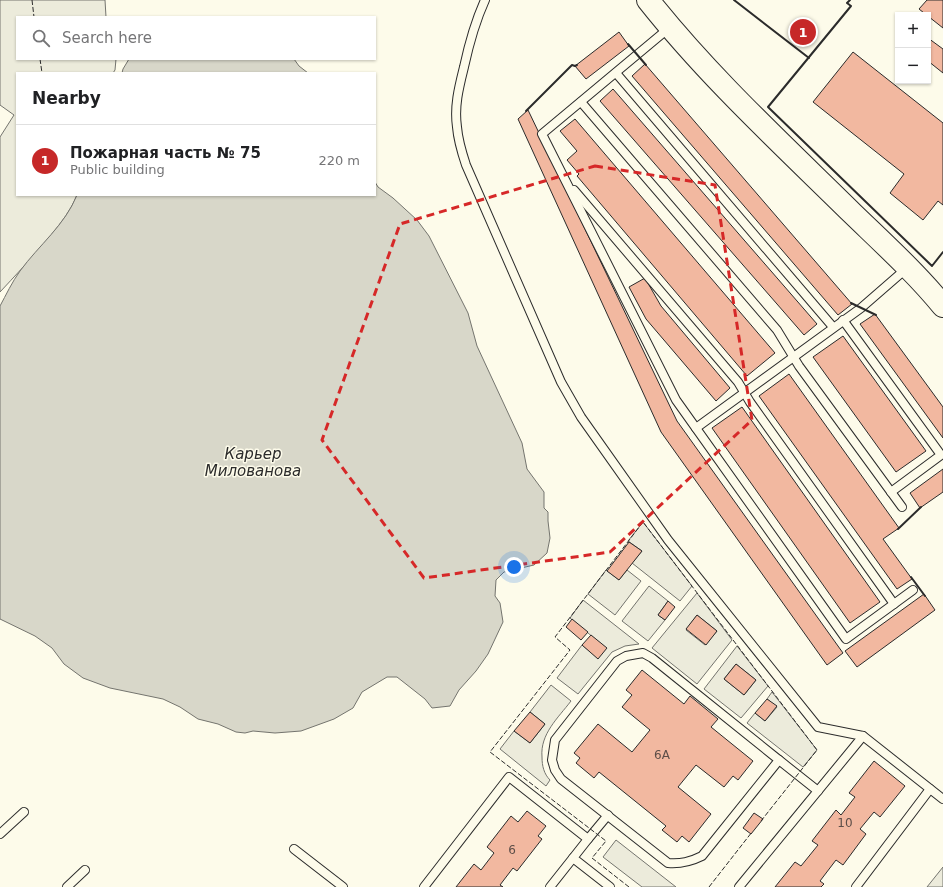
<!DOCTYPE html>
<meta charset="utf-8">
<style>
body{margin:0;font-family:"DejaVu Sans",sans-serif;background:#f2f2f2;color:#202124}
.controls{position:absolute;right:12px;top:12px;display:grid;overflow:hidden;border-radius:0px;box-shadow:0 1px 3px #0004}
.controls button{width:36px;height:36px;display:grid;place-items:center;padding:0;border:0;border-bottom:1px solid #e0e0e0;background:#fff;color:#202124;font:20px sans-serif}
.you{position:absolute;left:514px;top:567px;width:14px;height:14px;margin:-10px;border:3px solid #fff;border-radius:50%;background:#1a73e8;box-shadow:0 0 0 6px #1a73e833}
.badge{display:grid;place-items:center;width:26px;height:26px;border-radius:50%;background:#c62828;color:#fff;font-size:13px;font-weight:700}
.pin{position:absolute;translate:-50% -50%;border:2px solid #fff;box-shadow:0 1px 4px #0006}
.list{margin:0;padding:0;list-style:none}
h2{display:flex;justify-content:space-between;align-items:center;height:52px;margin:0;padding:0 16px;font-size:17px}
h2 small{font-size:13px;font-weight:400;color:#757577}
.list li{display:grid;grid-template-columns:26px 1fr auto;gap:12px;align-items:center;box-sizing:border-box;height:72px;padding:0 16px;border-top:1px solid #e0e0e0}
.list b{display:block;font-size:15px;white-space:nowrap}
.list p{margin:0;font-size:13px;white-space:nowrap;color:#757577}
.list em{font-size:13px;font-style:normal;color:#757577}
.icon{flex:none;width:22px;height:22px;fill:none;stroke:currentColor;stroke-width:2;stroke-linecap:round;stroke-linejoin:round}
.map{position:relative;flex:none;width:943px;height:887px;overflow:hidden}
.search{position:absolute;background:#fff;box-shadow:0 1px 3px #0004;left:16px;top:16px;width:360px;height:44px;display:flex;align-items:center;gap:10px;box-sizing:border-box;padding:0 14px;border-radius:0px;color:#757577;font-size:15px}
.panel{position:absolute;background:#fff;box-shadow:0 1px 3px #0004;left:16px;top:72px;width:360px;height:124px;border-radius:0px}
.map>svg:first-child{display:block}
.green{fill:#ecebdb;stroke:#74746e;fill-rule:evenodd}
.water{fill:#d8d7c9;stroke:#74746e}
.building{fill:#f2b8a0;stroke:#2b2b2b}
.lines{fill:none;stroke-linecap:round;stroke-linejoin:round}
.lane-casing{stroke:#2b2b2b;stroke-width:10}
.secondary-casing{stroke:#2b2b2b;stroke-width:24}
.lane{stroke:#fdfbea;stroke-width:8}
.secondary{stroke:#fdfbea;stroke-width:22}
.fence{stroke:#2b2b2b;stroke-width:1;stroke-dasharray:5 2;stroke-linecap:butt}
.wall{stroke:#2b2b2b;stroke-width:2}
.marked{fill:none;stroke:#d62828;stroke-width:3;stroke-dasharray:8 5;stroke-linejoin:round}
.labels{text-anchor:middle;stroke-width:3;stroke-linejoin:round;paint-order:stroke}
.number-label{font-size:12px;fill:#5d4e48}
.water-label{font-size:15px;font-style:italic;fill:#2b2b2b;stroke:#fdfbea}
</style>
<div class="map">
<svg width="943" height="887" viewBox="0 0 943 887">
<rect width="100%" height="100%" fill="#fdfbea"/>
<!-- green -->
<g class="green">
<path d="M0 0H105L106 17H17V59H116L115 70 113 73H17V195H77C69 215 55 230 42 246 28 262 14 277 0 292V137L14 115 0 105Z"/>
<polygon points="643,522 692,586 680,601 632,563 642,551 628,541"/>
<polygon points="606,570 619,580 627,570 641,581 615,615 588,594"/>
<polygon points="649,586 668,601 658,615 665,620 648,641 622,621"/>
<path d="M697 593 732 640 697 684 652 648ZM697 615 717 631 705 645 686 630Z"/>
<polygon points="583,600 639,644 625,646 612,652 578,694 557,678 582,645 598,658 606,648 570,618"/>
<path d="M737 646 768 686 741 718 704 689ZM736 664 756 680 744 695 724 679Z"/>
<path d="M551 685 571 701C558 718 540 734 542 757 542 766 544 774 550 780L546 786 500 749 514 731 530 743 545 724 530 712Z"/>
<polygon points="772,692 817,750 803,767 747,723 755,713 765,721 777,707 767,699"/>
<polygon points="616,840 676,887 642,887 603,857"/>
<polygon points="943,867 943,887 927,887"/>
</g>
<!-- water -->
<g class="water">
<polygon points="129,59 294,59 299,66 308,73 122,73 123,69"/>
<path d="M375 182 378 187 393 198 417 220 429 236 468 313 477 346 522 443 527 469 544 492V508L548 512V521L550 538 547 553 534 565 504 572 496 580 495 596 500 603 503 622 488 654 476 671 459 690 450 706 432 708 425 699 397 677H387L362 692 353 708 334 719 301 731 275 733 253 731 245 733 236 732 218 724 198 719 180 707 163 699 110 688 83 678 64 664 52 648 35 636 0 619V306C6 295 12 282 20 271 39 245 65 225 77 195H375Z"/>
</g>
<!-- building -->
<g class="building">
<polygon points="927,0 943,0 943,28 919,9"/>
<polygon points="619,32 629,46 586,79 575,66"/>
<polygon points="928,38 943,49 943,73 928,61"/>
<polygon points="853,52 943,123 943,205 938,201 923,220 890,193 904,174 813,102"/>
<polygon points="645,64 852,304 838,315 632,76"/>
<polygon points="613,89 817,324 804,335 600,101"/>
<polygon points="528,110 677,421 843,653 827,665 661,432 518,119"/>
<polygon points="575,119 775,353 747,376 577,176 579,174 567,160 577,151 560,131"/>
<polygon points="645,278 661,306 730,388 716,401 646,319 629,287"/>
<polygon points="875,314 943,407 943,438 860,324"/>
<polygon points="843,336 926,451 896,472 813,357"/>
<polygon points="789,374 899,528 883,539 912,579 897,589 759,396"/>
<polygon points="742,407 880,602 850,623 712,428"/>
<polygon points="943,469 943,492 920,508 910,493"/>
<polygon points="629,542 642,551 619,580 607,571"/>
<polygon points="924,594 935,610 857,667 845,651"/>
<polygon points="668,601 675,607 665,620 658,615"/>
<polygon points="697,615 717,631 706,645 686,629"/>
<polygon points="572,619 588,632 581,640 566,627"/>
<polygon points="591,635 607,648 598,659 582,645"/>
<polygon points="736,664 756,680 744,695 724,679"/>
<polygon points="642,670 684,704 690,696 718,719 711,727 753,761 738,780 733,776 724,787 696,765 678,787 711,814 689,842 682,836 677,842 662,830 666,826 599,772 594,778 576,763 580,758 574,753 598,724 632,752 650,730 622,707 632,695 626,690"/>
<polygon points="767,699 777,706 765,721 755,713"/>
<polygon points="530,712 545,724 530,743 514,731"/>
<polygon points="874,761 905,786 880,817 874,812 860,829 866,834 843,865 836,860 820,881 824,884 821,887 775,887 795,862 801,866 818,845 812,841 836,810 841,815 855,797 849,793"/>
<polygon points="527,811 546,826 538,836 542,839 517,871 513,868 500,885 503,887 456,887 474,864 481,870 494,853 487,847 511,816 518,822"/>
<polygon points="754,813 763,819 751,834 743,828"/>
</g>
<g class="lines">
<!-- lane casing -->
<g class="lane-casing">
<g id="lane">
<path d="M485 0C475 22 469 44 464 67 459 87 454 106 457 127 458 140 462 153 466 165L561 382 581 417 668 540 818 727 863 736 943 799"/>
<polyline points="669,28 542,134 676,400 846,639 913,590"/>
<polyline points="616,73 833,327"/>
<polyline points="581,102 777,330 799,366 902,507"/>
<polyline points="574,190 738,382 750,402 894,604"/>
<polyline points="843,320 941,455 891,492"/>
<polyline points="696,428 861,308 907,268"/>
<path d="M643 653 652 658 779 760 702 856C690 862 681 864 668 863L561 779 555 770 552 760 555 740 617 661 626 656Z"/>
<polyline points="779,760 818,791"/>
<polyline points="0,834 24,812"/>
<polyline points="588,839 608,815"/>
<polyline points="294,849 343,887"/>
<polyline points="67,887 85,870"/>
<polyline points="424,887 509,777 588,839 573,858 610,887"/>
<polyline points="550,887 573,858"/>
<polyline points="739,887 863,736"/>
<polyline points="856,887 930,789"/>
</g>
</g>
<!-- secondary casing -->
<g class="secondary-casing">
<path id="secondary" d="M648 0C709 77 782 144 852 213 883 243 916 273 943 306"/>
</g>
<!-- lane -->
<use href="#lane" class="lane"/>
<!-- secondary -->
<use href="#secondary" class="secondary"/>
<!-- fence -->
<g class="fence">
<polyline points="32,0 34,17"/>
<polyline points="40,59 42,73"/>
<polyline points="629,887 592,858 606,841 490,752 570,650 555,637 643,522 817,750 761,821"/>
<polyline points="709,887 752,832"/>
</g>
<!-- wall -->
<g class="wall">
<polyline points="734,0 809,58"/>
<polyline points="850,0 847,3 851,6 768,107 932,266 943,252"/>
<polyline points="628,44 646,65"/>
<polyline points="526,111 572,65 575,66 577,65"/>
<polyline points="851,303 876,315"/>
<polyline points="898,529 921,507"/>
<polyline points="911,577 925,596"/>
</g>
</g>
<!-- marked area -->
<path class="marked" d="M595 166 715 185 752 420 610 552 424 578 322 440 400 224Z"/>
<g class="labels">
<!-- number labels -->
<g class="number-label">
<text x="662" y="759">6А</text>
<text x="845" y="827">10</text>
<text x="512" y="854">6</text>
</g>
<!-- water labels -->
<g class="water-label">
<text x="253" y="459">Карьер<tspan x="253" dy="17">Милованова</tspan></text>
</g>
</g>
</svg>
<div class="controls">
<button>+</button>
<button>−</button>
</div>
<div class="you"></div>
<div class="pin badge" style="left:803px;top:32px">1</div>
<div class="search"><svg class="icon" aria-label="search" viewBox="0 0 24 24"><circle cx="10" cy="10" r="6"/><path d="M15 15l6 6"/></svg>Search here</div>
<section class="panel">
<h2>Nearby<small></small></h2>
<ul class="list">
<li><span class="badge">1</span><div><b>Пожарная часть № 75</b><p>Public building</p></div><em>220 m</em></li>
</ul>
</section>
</div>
